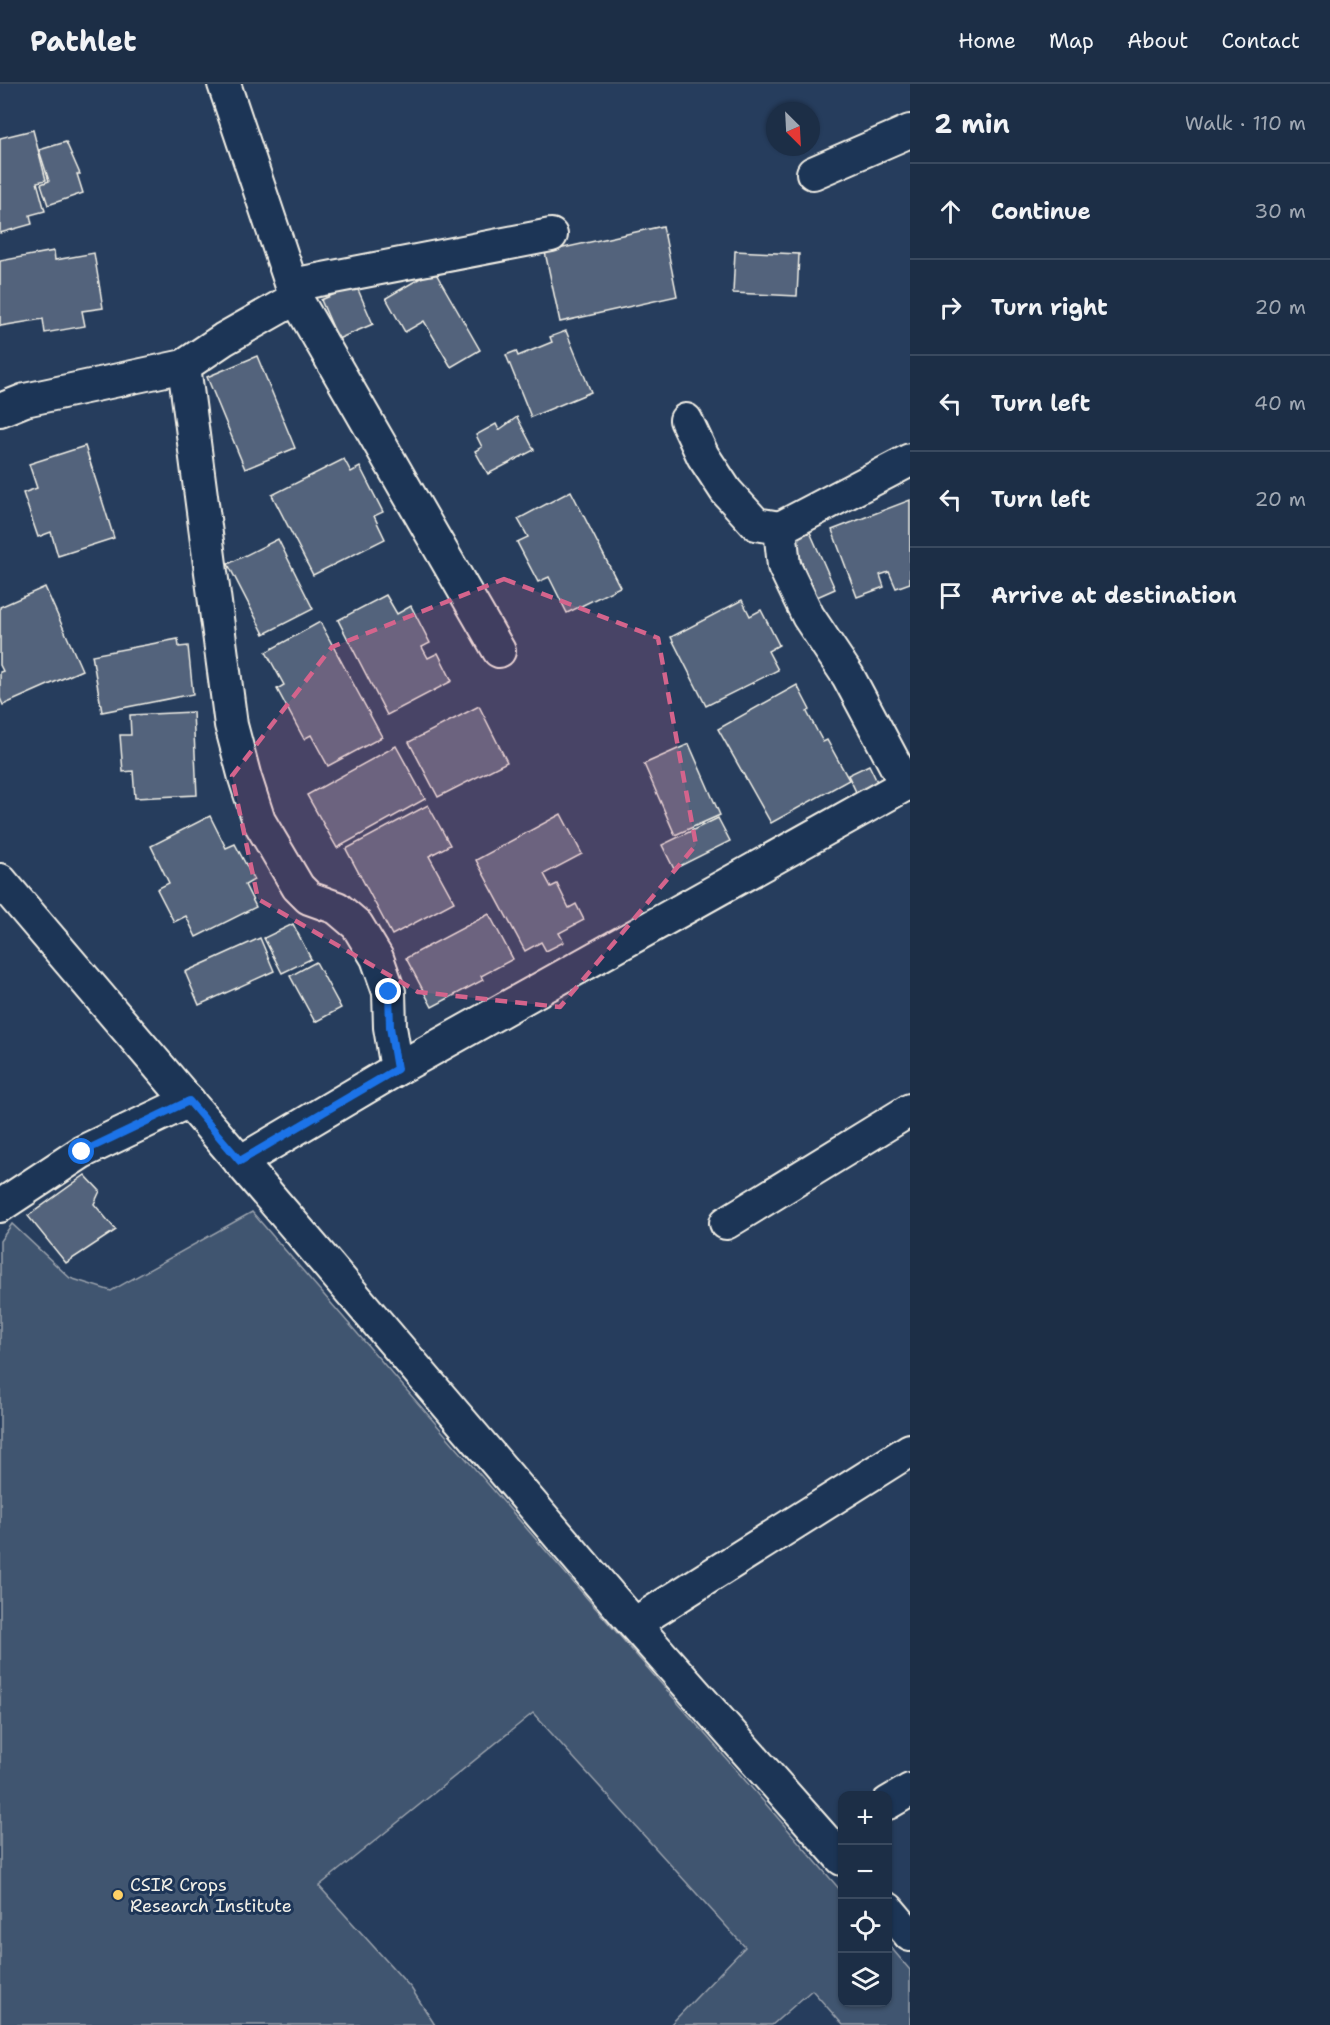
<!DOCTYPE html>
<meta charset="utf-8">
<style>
body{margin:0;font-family:"Shantell Sans",sans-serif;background:#293a51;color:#f1f3f6}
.controls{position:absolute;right:18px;bottom:18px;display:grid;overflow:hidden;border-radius:12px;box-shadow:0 2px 4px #0004}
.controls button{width:54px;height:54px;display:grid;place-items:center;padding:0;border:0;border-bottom:2px solid #3a4a5f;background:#1c2e46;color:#f1f3f6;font:30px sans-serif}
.compass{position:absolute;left:766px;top:18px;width:54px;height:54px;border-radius:50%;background:#1c2e46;box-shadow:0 2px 4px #0004;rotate:156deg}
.stop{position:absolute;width:18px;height:18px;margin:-14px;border:4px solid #1a73e8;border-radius:50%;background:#fff}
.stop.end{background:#1a73e8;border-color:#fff;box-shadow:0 2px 6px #0008}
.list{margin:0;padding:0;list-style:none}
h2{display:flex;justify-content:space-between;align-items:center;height:78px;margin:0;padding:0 24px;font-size:26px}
h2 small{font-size:20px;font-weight:400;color:#a0a8b3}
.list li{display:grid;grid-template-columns:39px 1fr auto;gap:18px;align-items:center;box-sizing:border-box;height:96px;padding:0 24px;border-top:2px solid #3a4a5f}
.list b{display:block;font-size:22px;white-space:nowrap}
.list em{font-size:20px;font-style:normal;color:#a0a8b3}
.icon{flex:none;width:33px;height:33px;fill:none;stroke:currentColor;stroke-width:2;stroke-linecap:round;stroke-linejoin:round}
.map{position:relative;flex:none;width:910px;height:1941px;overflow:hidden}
header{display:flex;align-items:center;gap:36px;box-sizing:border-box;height:84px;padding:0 30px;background:#1c2e46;border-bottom:2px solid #3a4a5f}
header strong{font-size:28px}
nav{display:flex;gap:33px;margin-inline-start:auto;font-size:21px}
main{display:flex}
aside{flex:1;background:#1c2e46}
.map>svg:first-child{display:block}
.green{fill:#40546f;stroke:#9aa2ac;stroke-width:1.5}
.building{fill:#52647b;stroke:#f4f1e8;stroke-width:1.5}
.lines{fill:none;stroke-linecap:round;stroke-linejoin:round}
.minor-casing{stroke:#f4f1e8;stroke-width:36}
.minor{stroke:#1d3557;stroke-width:32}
.route{stroke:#1a73e8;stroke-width:8}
.marked{fill:#d4648c;fill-opacity:0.2;stroke:#d4648c;stroke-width:4.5;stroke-dasharray:12 8;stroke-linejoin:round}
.poi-dot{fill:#ffd166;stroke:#1d3557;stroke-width:2}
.labels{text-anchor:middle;stroke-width:6;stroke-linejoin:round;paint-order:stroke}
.poi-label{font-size:18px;fill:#f4f1e8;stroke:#1d3557;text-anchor:start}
</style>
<header>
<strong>Pathlet</strong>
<nav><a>Home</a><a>Map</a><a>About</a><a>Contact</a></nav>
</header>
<main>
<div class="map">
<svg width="910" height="1941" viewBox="0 0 910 1941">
<rect width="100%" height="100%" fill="#263d5d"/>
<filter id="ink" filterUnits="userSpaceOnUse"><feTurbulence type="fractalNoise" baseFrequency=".0167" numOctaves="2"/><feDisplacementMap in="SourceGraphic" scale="12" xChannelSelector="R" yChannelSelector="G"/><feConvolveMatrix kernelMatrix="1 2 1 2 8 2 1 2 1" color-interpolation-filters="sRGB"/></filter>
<g filter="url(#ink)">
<!-- green -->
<polygon class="green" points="252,1128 842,1808 842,1918 888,1918 888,1860 910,1886 910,1941 843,1941 812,1906 772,1941 670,1941 745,1863 533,1629 319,1802 411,1904 435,1941 0,1941 0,1157 12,1140 70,1194 111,1207"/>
<!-- building -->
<g class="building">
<polygon points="33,46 46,96 37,98 45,127 30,131 32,140 0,149 0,54"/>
<polygon points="66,58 80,90 77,90 83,109 48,121 41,100 49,97 39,66"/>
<polygon points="663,142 677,212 560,238 545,168"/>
<polygon points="54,167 55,176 94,169 103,224 82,227 85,242 45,249 43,235 0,242 0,177"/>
<polygon points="735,167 799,170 797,212 733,209"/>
<polygon points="434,186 480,266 451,283 424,237 405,248 386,214"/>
<polygon points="356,201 373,240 338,255 321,216"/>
<polygon points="566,247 591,308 531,333 506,271 516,267 518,272 552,258 550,253"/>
<polygon points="257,272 295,364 245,385 207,293"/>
<polygon points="517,333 534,366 488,390 475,367 482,363 476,351 496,340 499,346"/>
<polygon points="85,362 114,454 58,472 51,448 38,453 23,409 37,404 29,380"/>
<polygon points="344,375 351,388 360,383 383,428 374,432 385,455 313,491 272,411"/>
<polygon points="571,407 620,503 567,529 549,493 538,498 517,458 528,453 518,435"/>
<polygon points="910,416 910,499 896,504 889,488 880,491 884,503 857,513 832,446"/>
<polygon points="810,448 835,505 817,513 792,456"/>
<polygon points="278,455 313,525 264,550 228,480"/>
<polygon points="45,503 82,586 3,621 0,614 0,588 3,587 0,581 0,523"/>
<polygon points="386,511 397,530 411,522 430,559 422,563 428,574 438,569 452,597 387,631 338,536"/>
<polygon points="742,516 750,532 761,526 779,561 768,567 778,586 706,622 671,553"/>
<polygon points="320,538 382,653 328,682 311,651 304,655 277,605 284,601 266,568"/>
<polygon points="178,555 179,563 188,562 193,610 102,628 92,571"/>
<polygon points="797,601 810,626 807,628 823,658 827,656 849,696 771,739 718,645"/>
<polygon points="479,622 507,678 438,713 409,658"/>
<polygon points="193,628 197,711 135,714 133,687 123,688 120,651 131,651 130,631"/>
<polygon points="689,660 720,731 675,751 644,680"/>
<polygon points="396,662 425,715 337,764 307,711"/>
<polygon points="869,681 880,704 859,714 848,691"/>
<polygon points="428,721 450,761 429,772 454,818 392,851 346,765"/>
<polygon points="561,730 582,770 544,790 551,803 557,800 569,824 576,820 584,836 559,849 564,858 546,867 541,858 525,867 476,776"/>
<polygon points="210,732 226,764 235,760 254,796 245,801 256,823 196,853 186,832 174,838 157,805 169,799 151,762"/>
<polygon points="718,734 730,757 674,785 662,761"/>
<polygon points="489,830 513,875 481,892 483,896 432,923 406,874"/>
<polygon points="293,840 311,875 282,889 264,854"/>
<polygon points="260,854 274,887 199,921 185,888"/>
<polygon points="316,878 341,924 315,938 290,892"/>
<polygon points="85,1091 100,1107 94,1120 116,1146 66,1179 28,1132"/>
</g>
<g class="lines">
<!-- minor casing -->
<g class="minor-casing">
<g id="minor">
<polyline points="224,0 296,214 499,567"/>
<polyline points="813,89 910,47"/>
<polyline points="292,201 551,151"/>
<polyline points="296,214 224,255 184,282 231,641 245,694 259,737 298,803 309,814 337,824 357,841 377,874 389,908 390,943 397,985"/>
<polyline points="0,326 25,316 184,282"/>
<polyline points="686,336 703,372 726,407 756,440 780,444 784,482 808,532 848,592 906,701"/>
<polyline points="780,444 910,376"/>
<polyline points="0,796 634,1540 842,1775"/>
<polyline points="240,1078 397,985 910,698"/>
<polyline points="0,1122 82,1068 189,1017"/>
<polyline points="726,1139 910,1026"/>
<polyline points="634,1540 910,1366"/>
<polyline points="888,1719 910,1706"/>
<polyline points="888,1825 910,1851"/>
</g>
</g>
<!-- minor -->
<use href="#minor" class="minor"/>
</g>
</g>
<g class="lines" filter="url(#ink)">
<!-- route -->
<polyline class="route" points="82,1068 189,1017 240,1077 397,985 390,943 389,908"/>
</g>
<!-- marked area -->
<path class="marked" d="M504 495 658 554 696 761 560 923 418 908 258 815 232 692 332 563Z"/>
<!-- markers -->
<circle class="poi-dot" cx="118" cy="1811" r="6"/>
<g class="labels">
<!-- poi labels -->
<g class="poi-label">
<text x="130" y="1807">CSIR Crops<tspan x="130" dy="21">Research Institute</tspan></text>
</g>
</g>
</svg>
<div class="controls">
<button>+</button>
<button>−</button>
<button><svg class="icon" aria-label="locate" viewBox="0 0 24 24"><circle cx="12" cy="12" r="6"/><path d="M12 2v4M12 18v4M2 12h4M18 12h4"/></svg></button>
<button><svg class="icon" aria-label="layers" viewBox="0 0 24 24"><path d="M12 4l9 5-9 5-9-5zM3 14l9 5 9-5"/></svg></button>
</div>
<svg class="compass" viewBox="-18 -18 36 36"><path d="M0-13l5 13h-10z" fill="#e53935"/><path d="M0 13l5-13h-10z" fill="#a0a8b3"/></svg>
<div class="stop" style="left:82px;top:1068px"></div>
<div class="stop end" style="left:389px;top:908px"></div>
</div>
<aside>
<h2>2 min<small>Walk · 110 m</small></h2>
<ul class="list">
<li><svg class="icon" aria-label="ahead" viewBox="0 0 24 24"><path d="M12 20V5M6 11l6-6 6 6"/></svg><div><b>Continue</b></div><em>30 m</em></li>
<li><svg class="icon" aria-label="right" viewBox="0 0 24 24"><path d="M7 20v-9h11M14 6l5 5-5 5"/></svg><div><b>Turn right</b></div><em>20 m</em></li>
<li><svg class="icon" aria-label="left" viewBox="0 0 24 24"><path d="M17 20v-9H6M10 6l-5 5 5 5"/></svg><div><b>Turn left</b></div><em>40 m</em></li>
<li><svg class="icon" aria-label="left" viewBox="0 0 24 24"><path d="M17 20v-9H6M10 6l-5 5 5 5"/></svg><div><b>Turn left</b></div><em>20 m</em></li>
<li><svg class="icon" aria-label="arrive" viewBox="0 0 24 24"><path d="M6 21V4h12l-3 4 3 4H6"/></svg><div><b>Arrive at destination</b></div></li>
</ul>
</aside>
</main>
